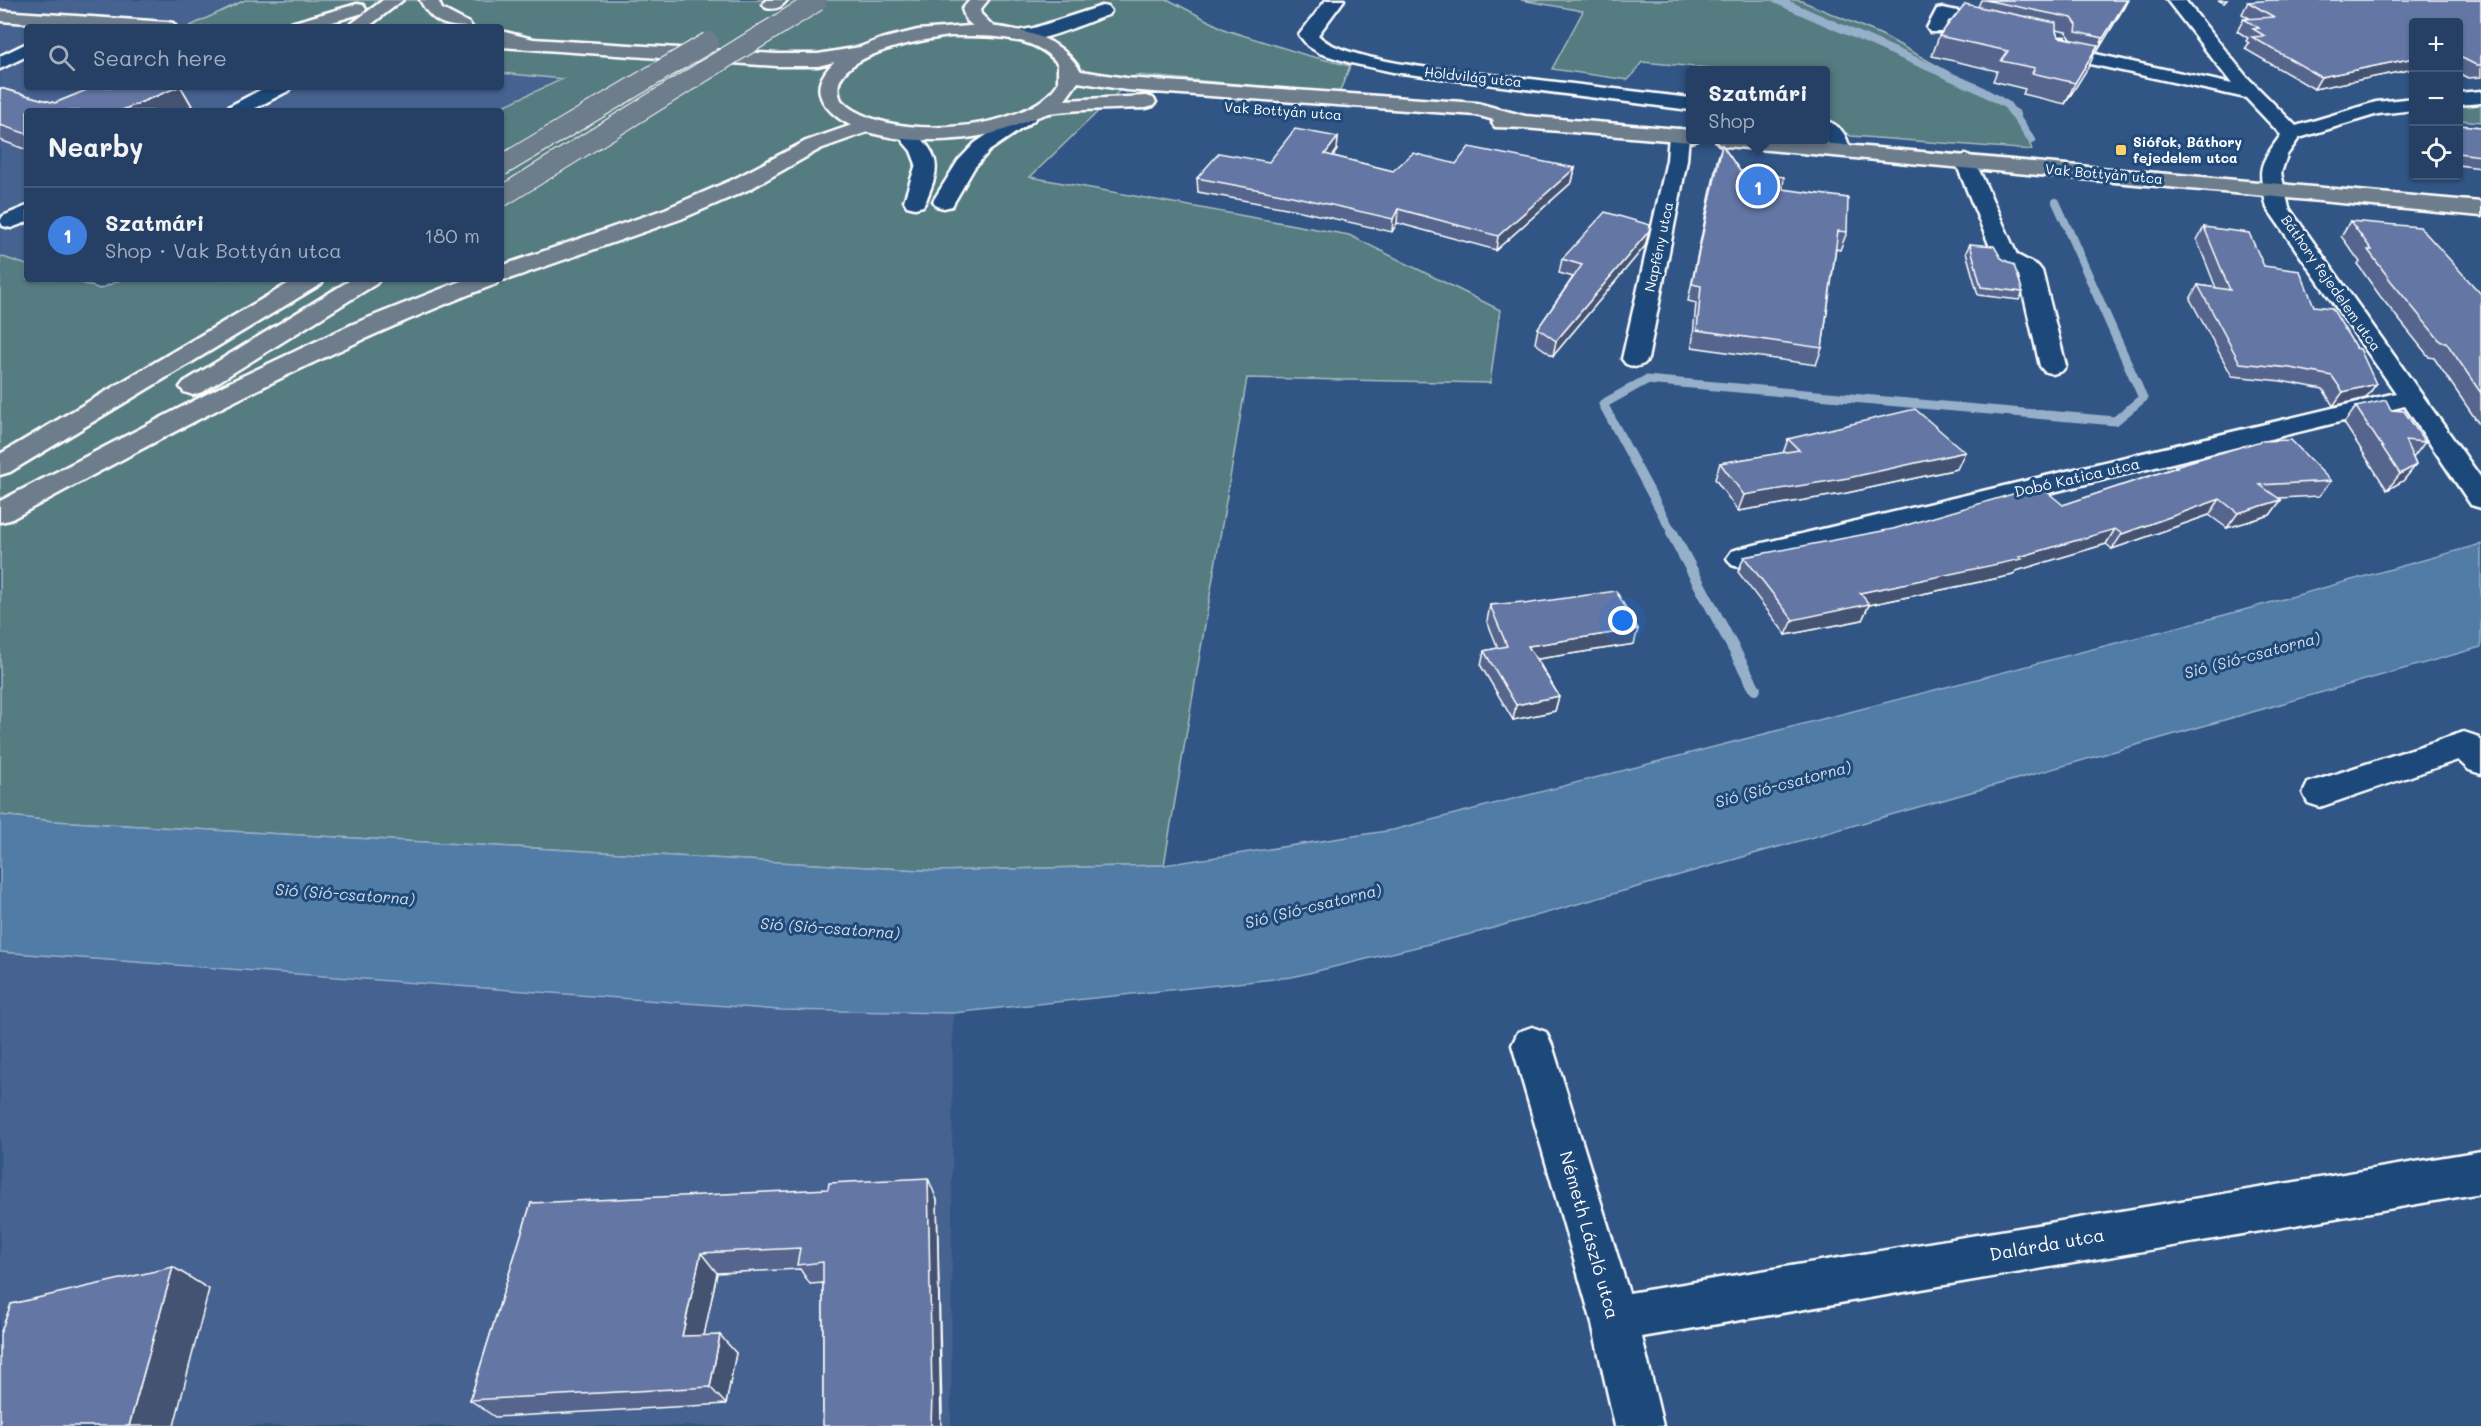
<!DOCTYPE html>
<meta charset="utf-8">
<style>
body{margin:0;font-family:Mali,sans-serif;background:#2d476a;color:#f1f3f6}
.controls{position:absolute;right:18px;top:18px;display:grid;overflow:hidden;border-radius:6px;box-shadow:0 2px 4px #0004}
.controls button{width:54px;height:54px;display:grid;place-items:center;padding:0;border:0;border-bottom:2px solid #425978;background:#254064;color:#f1f3f6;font:30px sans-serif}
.you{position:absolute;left:1623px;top:621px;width:21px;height:21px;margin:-15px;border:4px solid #fff;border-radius:50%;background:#1a73e8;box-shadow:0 0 0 9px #1a73e833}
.badge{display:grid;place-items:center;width:39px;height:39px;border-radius:50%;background:#8abfa5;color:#fff;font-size:20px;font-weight:700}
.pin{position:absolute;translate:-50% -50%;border:3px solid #fff;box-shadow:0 2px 6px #0006}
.popup{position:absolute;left:1686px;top:66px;width:144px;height:78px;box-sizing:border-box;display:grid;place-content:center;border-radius:6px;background:#254064;filter:drop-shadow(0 2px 4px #0005);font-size:20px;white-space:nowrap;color:#a3afbf}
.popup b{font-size:22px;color:#f1f3f6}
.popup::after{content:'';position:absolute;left:50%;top:100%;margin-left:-12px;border:12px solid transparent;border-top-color:#254064}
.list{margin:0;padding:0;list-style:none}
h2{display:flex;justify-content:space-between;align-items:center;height:78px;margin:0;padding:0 24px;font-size:26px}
h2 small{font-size:20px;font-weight:400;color:#a3afbf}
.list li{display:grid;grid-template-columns:39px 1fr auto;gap:18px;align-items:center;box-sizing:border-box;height:96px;padding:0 24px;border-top:2px solid #425978}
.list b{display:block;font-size:22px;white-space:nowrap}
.list p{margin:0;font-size:20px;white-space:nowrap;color:#a3afbf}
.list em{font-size:20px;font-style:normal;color:#a3afbf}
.icon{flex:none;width:33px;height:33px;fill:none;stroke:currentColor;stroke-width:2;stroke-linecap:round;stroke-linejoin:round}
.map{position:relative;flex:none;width:2481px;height:1426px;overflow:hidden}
.search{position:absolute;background:#254064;box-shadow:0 2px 4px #0004;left:24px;top:24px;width:480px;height:66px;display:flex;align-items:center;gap:15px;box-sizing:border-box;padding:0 21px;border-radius:6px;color:#a3afbf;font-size:22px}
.panel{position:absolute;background:#254064;box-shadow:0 2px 4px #0004;left:24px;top:108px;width:480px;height:174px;border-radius:6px}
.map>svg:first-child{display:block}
.built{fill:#446290}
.green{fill:#557b81;stroke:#aabdc0;stroke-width:1.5}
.water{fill:#517ba6;stroke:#97b0ca;stroke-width:1.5}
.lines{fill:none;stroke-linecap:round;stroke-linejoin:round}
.stream-far2{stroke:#97b0ca;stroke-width:8}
.stream-far1{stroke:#97b0ca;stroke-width:9}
.stream{stroke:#97b0ca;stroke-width:12}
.minor-casing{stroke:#fff;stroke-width:5}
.major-casing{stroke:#fff;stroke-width:5}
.highway-casing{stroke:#fff;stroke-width:5}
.minor{fill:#1f4a7a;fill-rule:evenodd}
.major{fill:#6d7d8c;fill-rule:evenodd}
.highway{fill:#6d7d8c;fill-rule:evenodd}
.highway-bridge-casing{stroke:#fff;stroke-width:22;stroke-linecap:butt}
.highway-bridge{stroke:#6d7d8c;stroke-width:20}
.wall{fill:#55658d;stroke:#fff;stroke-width:1.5;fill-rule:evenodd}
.shaded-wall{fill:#455373;stroke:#fff;stroke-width:1.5}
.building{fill:#6376a4;stroke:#fff;stroke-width:1.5}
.poi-dot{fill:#ffd166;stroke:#1f4a7a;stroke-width:2}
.labels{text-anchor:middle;stroke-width:6;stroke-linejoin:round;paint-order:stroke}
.far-street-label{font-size:14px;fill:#fff;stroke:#1f4a7a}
.far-poi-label{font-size:14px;font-weight:bold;fill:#fff;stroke:#1f4a7a;text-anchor:start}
.street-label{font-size:15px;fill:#fff;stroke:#1f4a7a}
.water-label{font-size:16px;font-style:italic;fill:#d4dee9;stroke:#1f4a7a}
.near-street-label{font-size:18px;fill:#fff;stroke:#1f4a7a}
</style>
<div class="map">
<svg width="2481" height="1426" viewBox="0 0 2481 1426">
<rect width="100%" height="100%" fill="#315585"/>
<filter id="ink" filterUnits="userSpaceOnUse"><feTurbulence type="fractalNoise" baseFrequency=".0167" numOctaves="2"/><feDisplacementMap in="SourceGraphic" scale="12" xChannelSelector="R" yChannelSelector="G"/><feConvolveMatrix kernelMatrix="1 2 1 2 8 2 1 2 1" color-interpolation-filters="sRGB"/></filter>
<g filter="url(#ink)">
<!-- built -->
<g class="built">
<polygon points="0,0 245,0 188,27 27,27 27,87 501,87 501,73 565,78 492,111 27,111 27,265 0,256"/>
<polygon points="0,952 780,1010 953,1013 951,1426 0,1426"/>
</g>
<!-- green -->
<g class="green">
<polygon points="245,0 1169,0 1226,30 1306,55 1350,66 1339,93 1136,75 1030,177 1349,235 1500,310 1490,383 1247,378 1164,865 937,871 53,821 0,815 0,256 27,265 27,279 70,279 100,289 122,279 501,279 501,111 492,111 563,79 501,73 501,27 188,27"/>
<polygon points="1521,0 1799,0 1882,35 2018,111 2032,150 1851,136 1826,122 1826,70 1731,70 1642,62 1628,80 1552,69 1583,11"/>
<polygon points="2481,104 2481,122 2459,120 2459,106"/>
</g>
<!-- water -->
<polygon class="water" points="2481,544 2481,647 1479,932 1292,977 953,1013 780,1010 0,952 0,815 53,821 937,871 1164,865 1393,830 2240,611"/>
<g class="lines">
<!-- stream-far2 -->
<g class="stream-far2">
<polyline points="1777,0 1979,89 2007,105 2032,140"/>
<polyline points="2056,202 2070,233"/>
</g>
<!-- stream-far1 -->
<polyline class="stream-far1" points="1673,534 1603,404 1646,380 2115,421 2143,398 2069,232"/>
<!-- stream -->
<polyline class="stream" points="1672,533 1755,689"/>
<!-- minor casing -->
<g class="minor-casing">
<g id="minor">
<path d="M1326 0H1344L1318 35C1344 65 1488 74 1531 79 1584 85 1637 92 1690 98V110L1393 72 1351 63 1319 53 1308 46 1299 35Z"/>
<path d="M2167 0H2185L2246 76 2296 126 2376 102 2414 98V110L2378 114 2299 138 2287 155 2281 173 2289 208 2481 478V508L2471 505 2405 406 1742 568 1732 565 1727 558 1732 551 1742 548 2396 393 2267 208C2258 168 2257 168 2281 135L2246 98 2058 57 2051 55 2049 51 2053 38H2065L2068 48 2232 84Z"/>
<path d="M1102 6 1108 7 1111 11 1108 15C1084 23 1036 46 1012 40L1009 36 1012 32 1034 28Z"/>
<polygon points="1943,8 2005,21 2008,25 2005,29 1999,30 1949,20 1942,32 1930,32 1927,28 1937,9"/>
<polygon points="27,43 27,56 0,69 0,56"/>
<polygon points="266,87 291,87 288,91 250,111 225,111 228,107"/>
<polygon points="2481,91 2481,103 2458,105 2458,93"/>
<polygon points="1026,111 1033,113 1036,117 1033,121 989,151 974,168 952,206 944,208 936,206 933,201 958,161 975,143 1019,113"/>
<path d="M1826 121C1841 125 1847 136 1850 150L1847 154 1840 156 1833 154C1826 145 1825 132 1826 121Z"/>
<path d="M905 126C913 128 918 133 923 140 943 163 936 175 926 201L923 206 915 208 907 206 904 201 916 164 911 151 895 132 898 128Z"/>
<polygon points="1679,129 1686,131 1689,135 1687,160 1648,359 1644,364 1635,367 1626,364 1622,359 1667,160 1669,135 1672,131"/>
<polygon points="1965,155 1972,157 1975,161 2017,255 2038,266 2042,271 2066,366 2062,371 2053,374 2044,371 2040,366 2019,275 1999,264 1995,259 1955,161 1958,157"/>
<polygon points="27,206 27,222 11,228 3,226 0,221 3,216"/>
<polygon points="2464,732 2476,736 2481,741 2481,774 2469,770 2458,760 2320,807 2308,803 2303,793 2308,783"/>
<polygon points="1532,1027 1546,1032 1552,1045 1629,1293 2481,1151 2481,1193 1642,1337 1663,1426 1615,1426 1591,1319 1512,1045 1518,1032"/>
</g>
</g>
<!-- major casing -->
<g class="major-casing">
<g id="major">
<polygon points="0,11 167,22 173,23 176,27 86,27 0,21"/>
<path d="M982 25C1023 30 1057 34 1081 71L1126 78 1477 103 1525 116 1690 130V140H1698L1690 142 1524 128 1495 127 1492 123 1494 120 1476 115 1126 90 1078 82 1065 100 1146 96 1153 98 1156 102 1153 106 1146 108C1120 109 1094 109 1068 111 1061 112 1052 112 1046 114 1027 120 1010 129 990 134 945 144 857 146 826 106 813 89 821 75 834 62L818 66H776L501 47V37L776 54H818L860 47 881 39 918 30ZM950 36C985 36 1033 33 1058 64V83C1028 134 880 143 841 100 821 55 923 40 950 36Z"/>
<polygon points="1716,140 1788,140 2481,202 2481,216 1726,146 1719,144"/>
</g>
</g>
<!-- highway casing -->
<g class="highway-casing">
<g id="highway">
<polygon points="383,0 403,0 368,27 347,27"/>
<path d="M420 0H438L442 9 469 23 472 27C446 27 432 24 420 0Z"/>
<path d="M766 0H787C781 8 775 10 766 8L763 4Z"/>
<polygon points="970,0 988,0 980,10 981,14 998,31 995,35 983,35 966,20 962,9"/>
<polygon points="357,4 363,5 366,9 363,13 316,27 288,27 291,23"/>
<polygon points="501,31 533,39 536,43 533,47 527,48 501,42"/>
<path d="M869 119 876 121 879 125 876 129 820 149 750 189 681 219 509 279 499 280 496 284C327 349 169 433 10 520L0 522V501L230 382 353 324 466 279H501V266L665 209 734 179 806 141Z"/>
<polygon points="296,279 325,279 321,284 10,472 0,475 0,454"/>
<polygon points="352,279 380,279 376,284 202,392 193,395 184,392 180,387 184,382"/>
</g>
</g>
<!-- minor -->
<use href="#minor" class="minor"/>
<!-- major -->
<use href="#major" class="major"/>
<!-- highway -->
<use href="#highway" class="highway"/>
<!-- highway-bridge casing -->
<g class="highway-bridge-casing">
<g id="highway-bridge">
<polyline points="501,166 709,42"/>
<polyline points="501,197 817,1"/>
</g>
</g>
<!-- highway-bridge -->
<use href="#highway-bridge" class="highway-bridge"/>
</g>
<!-- wall -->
<g class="wall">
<path d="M1981 0H2128L2123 9 2097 52H2095L2089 66 2065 104 2023 94 2025 89 1993 81 1997 71 1932 56 1939 36 1978 7ZM2056 30 2066 32 2071 39 2059 37 2056 32Z"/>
<polygon points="2218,0 2227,0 2224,3"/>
<polygon points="2481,0 2481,77 2468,78 2458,73 2458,22 2414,22 2414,69 2314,89 2245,49 2249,43 2246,41 2248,38 2237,31 2244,19 2249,18 2242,14 2248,2"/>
<polygon points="94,87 181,87 192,106 180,111 27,111 27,150 0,140 0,88 55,103"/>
<polygon points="2458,125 2481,127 2481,168 2458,165"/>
<polygon points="1338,137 1337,150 1333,156 1393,171 1456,164 1575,168 1572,182 1496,250 1397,223 1392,232 1292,209 1198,192 1197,178 1269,162"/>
<polygon points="1722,145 1740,171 1783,189 1847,232 1840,250 1836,249 1822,348 1816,365 1692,347 1696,303 1688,301 1717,161"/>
<polygon points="2350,221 2481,294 2481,427 2434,358 2429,357 2380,296 2358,265 2360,262 2341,236"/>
<polygon points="2204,227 2264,266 2314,306 2376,384 2366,398 2333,406 2323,389 2281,381 2232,376 2190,299 2198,285 2216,288 2197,240"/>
<polygon points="1970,244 2023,292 2019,300 1978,295 1966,252"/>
<polygon points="1645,246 1553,356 1535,343 1538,328 1573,277 1559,273 1562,259"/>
<polygon points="2356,407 2391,410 2425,442 2413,458 2416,465 2403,481 2387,490 2344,423"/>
<polygon points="1788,439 1957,469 1842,494 1738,511 1715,479 1720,463 1783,453"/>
<polygon points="2175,466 2331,481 2319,496 2279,498 2281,500 2270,515 2227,528 2209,515 2112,549 2106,544 2016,571 2013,575 1869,605 1862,620 1786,635 1738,572 1744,557 2063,505 2174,468"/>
<polygon points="1524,604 1634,644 1537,659 1559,696 1555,711 1513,720 1481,666 1484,651 1498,648 1487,621 1490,605"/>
<polygon points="937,1200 942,1413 823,1416 823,1283 810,1284 800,1269 717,1273 704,1335 736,1353 726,1404 495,1417 470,1400 531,1203"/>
</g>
<!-- shaded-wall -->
<g class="shaded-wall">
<polygon points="2127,0 2123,9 2097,52 2103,38"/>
<polygon points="2098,45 2089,66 2065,104 2075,83"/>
<polygon points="2414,58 2414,69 2314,89 2321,77"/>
<polygon points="178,87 181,87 192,106 180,111 120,111"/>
<polygon points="1338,137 1337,150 1324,168 1325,154"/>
<polygon points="1575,168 1572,182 1496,250 1498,236"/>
<polygon points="1398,209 1397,223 1392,232 1393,219"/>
<polygon points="1649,231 1645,246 1553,356 1556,341"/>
<polygon points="2376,384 2366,398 2333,406 2343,392"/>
<polygon points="1965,452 1957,469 1842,494 1738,511 1744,495"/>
<polygon points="2416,465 2403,481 2387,490 2400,474"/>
<polygon points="2220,499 2209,515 2112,549 2122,534"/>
<polygon points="2281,500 2270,515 2227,528 2238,513"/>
<polygon points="2115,529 2106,544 2016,571 2013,575 1869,605 1862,620 1786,635 1793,620 1860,593 2019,557"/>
<polygon points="1638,629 1634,644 1525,661 1528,646"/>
<polygon points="1559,696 1555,711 1513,720 1516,705"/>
<polygon points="928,1178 937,1200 941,1426 931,1426"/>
<polygon points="701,1253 717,1273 700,1355 682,1336"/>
<polygon points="173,1267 209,1289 174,1426 129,1426"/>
<polygon points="720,1335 736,1353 726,1404 710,1387"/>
</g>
<!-- building -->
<g class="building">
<polygon points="1985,0 2127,0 2103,38 2076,32 2077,25 2072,18"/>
<polygon points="2273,0 2481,0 2481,65 2476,65 2458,56 2458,22 2414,22 2414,58 2321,77 2252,37 2265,36 2253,29 2259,28 2244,19 2274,17 2248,2"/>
<polygon points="1965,4 2056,23 2056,32 2059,37 2098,45 2075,83 2032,73 2035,68 2001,61 2008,51 1939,36"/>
<polygon points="94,87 178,87 120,111 27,111 27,134 0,125 0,88 55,103"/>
<polygon points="2458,125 2481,127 2481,156 2458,153"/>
<polygon points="1295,129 1338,137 1325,154 1393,171 1413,153 1456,164 1469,147 1575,168 1498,236 1398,209 1393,219 1292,196 1197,178 1219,153 1269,162"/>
<polygon points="1722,145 1740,171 1784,177 1783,189 1848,198 1847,232 1838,231 1822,348 1697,330 1701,286 1692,284"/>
<polygon points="1605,212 1650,225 1649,231 1556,341 1538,328 1582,265 1562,259"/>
<polygon points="2350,221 2420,227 2481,294 2481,393 2446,342 2441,342 2391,281 2368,250 2372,250"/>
<polygon points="2204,227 2249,233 2264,266 2300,271 2314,306 2332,308 2356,348 2360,349 2376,384 2343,392 2332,376 2290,368 2240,363 2198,285 2230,290"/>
<polygon points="1970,244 1994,246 2001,258 2014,265 2023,292 1981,287"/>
<polygon points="2386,400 2391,410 2404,411 2425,442 2405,440 2416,465 2400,474 2356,407"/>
<polygon points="1915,409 1965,452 1848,478 1744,495 1720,463 1799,450 1788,439"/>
<polygon points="2291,440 2331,481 2260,485 2281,500 2238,513 2220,499 2122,534 2115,529 2019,557 2022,559 1860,593 1869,604 1793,620 1744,557 1893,529 2040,486 2063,505 2177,467 2175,466 2261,441"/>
<polygon points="1616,591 1638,629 1528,646 1559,696 1516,705 1484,651 1507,646 1490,605 1523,602 1524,604"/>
<polygon points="928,1178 932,1395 931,1426 823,1426 823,1262 797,1265 800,1248 701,1253 682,1336 720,1335 710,1387 470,1400 531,1203 828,1189 829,1183"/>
<polygon points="173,1267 129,1426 0,1426 0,1334 11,1304"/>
</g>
</g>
<!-- markers -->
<rect class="poi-dot" x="2115" y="144" width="12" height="12" rx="3"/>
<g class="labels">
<!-- far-street labels -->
<g class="far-street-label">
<text transform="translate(1473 77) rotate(6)" y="5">Holdvilág utca</text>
<text transform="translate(1283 111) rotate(4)" y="5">Vak Bottyán utca</text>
<text transform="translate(2104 174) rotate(5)" y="5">Vak Bottyán utca</text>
<text transform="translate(1659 247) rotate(-78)" y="5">Napfény utca</text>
<text transform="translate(2331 283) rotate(55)" y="5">Báthory fejedelem utca</text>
</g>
<!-- far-poi labels -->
<g class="far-poi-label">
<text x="2133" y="147">Siófok, Báthory<tspan x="2133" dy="16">fejedelem utca</tspan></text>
</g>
<!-- street labels -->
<g class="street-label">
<text transform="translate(2077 478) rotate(-13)" y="5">Dobó Katica utca</text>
</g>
<!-- water labels -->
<g class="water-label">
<text transform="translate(2252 655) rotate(-15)" y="6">Sió (Sió-csatorna)</text>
<text transform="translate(1783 784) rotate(-15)" y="6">Sió (Sió-csatorna)</text>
<text transform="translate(345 894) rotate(4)" y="6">Sió (Sió-csatorna)</text>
<text transform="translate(1313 906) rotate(-14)" y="6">Sió (Sió-csatorna)</text>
<text transform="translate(830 928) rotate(4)" y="6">Sió (Sió-csatorna)</text>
</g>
<!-- near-street labels -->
<g class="near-street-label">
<text transform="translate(1589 1235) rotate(74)" y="6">Németh László utca</text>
<text transform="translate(2047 1245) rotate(-10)" y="6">Dalárda utca</text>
</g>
</g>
</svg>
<div class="controls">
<button>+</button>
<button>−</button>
<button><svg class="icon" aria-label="locate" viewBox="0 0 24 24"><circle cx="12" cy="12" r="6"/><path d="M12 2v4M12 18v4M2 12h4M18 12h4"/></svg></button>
</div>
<div class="you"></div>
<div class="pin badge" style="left:1758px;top:186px;background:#3f7fe0">1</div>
<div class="popup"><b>Szatmári</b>Shop</div>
<div class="search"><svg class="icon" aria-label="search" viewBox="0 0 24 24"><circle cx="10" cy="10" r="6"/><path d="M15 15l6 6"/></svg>Search here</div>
<section class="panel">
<h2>Nearby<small></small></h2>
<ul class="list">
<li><span class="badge" style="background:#3f7fe0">1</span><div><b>Szatmári</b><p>Shop · Vak Bottyán utca</p></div><em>180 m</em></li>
</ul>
</section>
</div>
